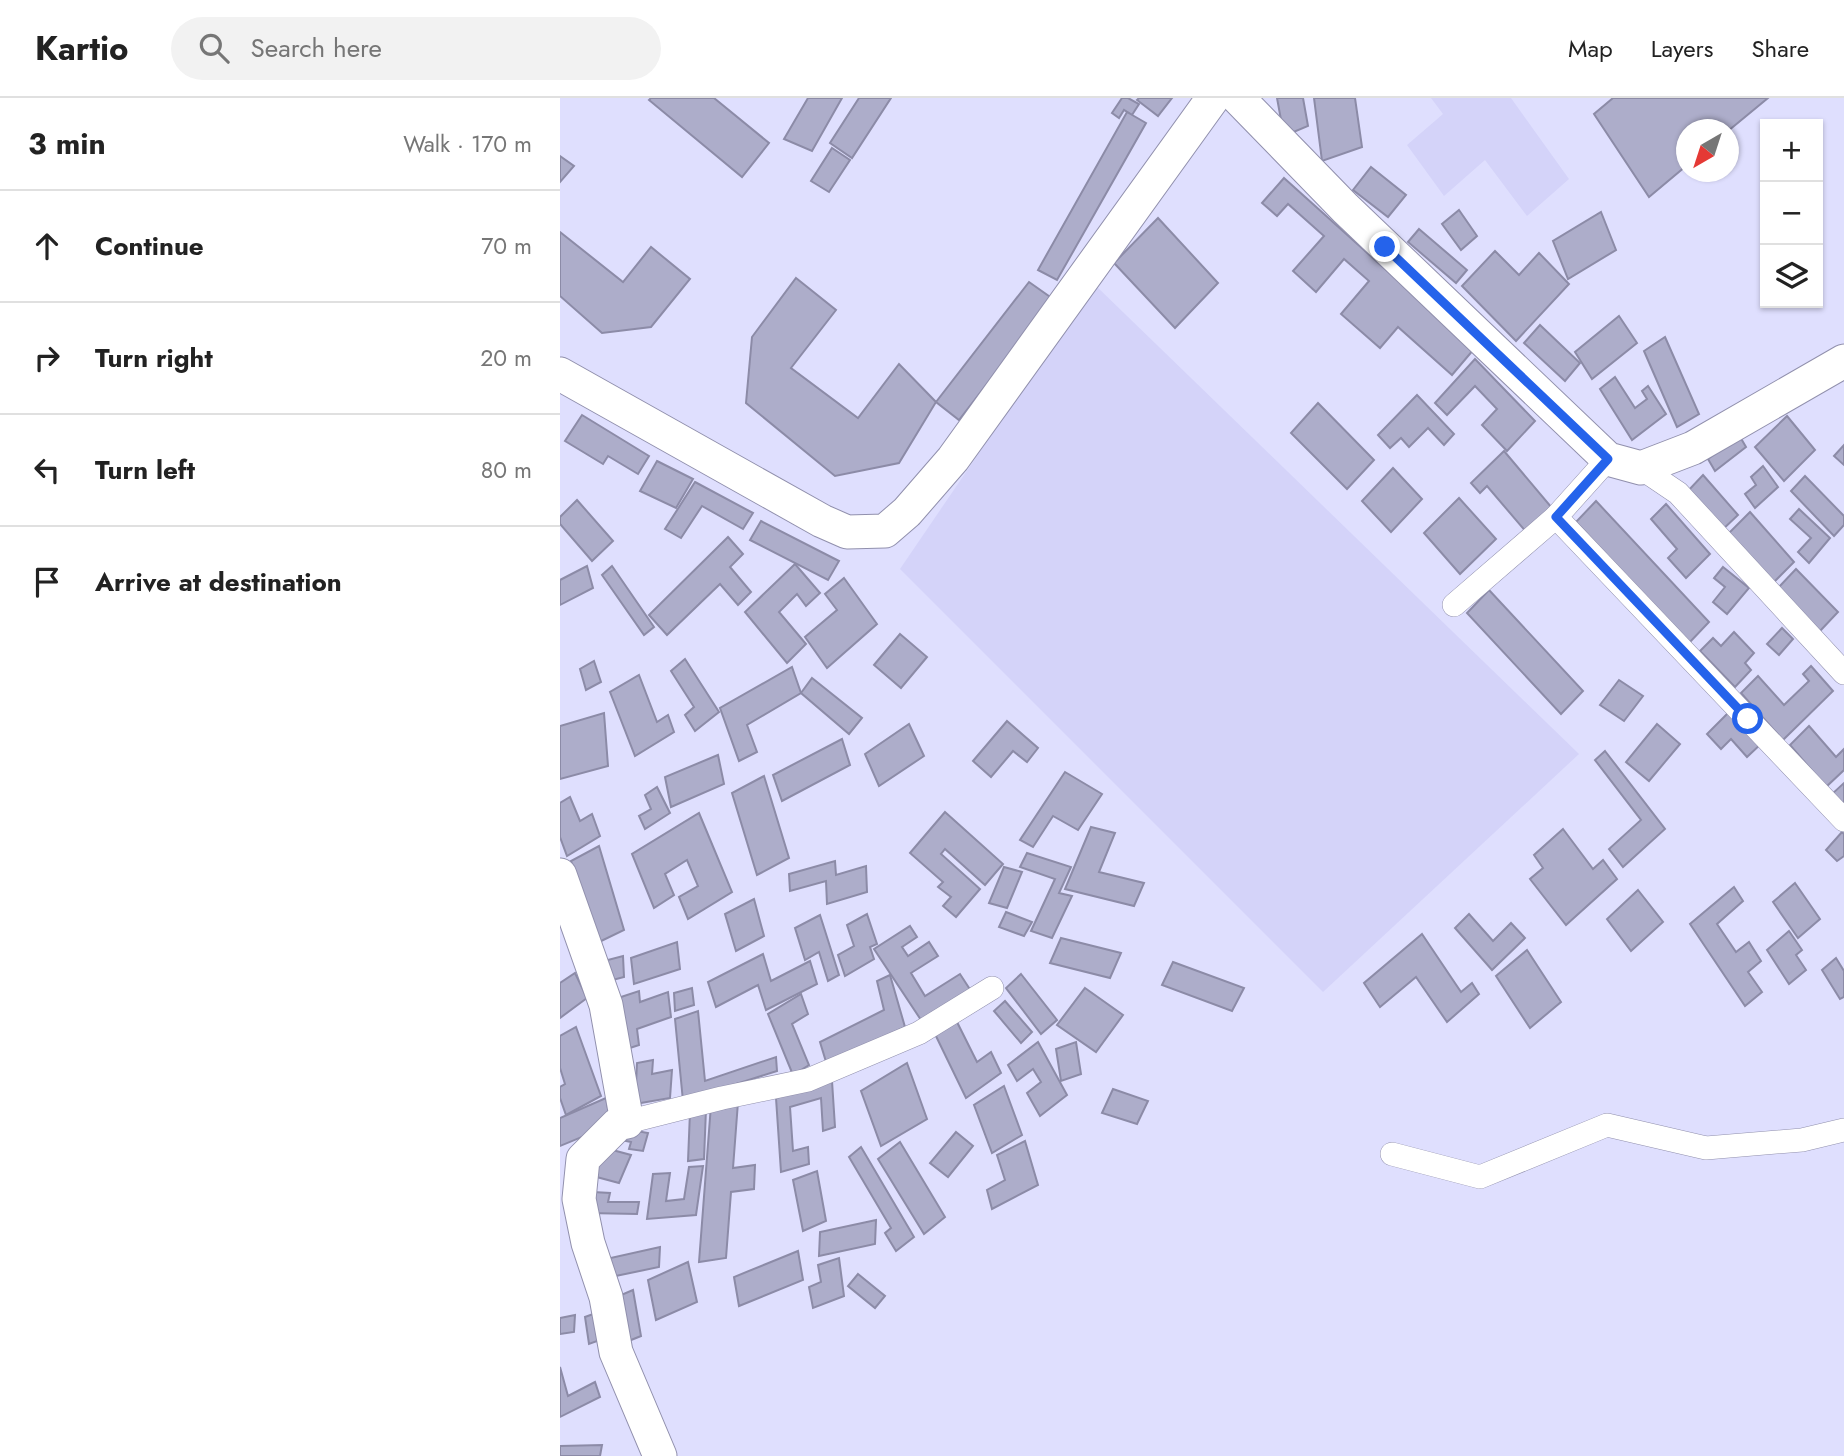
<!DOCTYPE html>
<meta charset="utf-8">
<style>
body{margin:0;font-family:Jost,sans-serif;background:#f2f2f2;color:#222}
.controls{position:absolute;right:21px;top:21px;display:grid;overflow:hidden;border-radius:0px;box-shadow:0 2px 5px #0004}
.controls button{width:63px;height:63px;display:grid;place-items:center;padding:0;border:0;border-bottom:2px solid #e0e0e0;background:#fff;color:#222;font:35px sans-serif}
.compass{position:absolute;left:1116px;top:21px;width:63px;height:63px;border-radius:50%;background:#fff;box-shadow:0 2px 5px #0004;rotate:219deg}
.stop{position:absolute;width:21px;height:21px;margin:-16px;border:5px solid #2563eb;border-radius:50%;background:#fff}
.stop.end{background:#2563eb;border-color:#fff;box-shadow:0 2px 7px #0008}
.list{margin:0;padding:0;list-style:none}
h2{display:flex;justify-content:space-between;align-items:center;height:91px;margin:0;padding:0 28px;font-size:30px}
h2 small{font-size:23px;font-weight:400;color:#767676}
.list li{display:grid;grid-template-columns:46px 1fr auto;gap:21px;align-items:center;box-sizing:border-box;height:112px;padding:0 28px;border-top:2px solid #e0e0e0}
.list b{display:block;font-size:26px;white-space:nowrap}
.list em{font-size:23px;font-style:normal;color:#767676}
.icon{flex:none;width:38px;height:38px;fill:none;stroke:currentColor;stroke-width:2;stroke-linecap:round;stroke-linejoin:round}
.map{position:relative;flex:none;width:1284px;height:1358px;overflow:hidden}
header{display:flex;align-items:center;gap:42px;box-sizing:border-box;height:98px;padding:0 35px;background:#fff;border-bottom:2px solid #e0e0e0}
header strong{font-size:33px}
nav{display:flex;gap:38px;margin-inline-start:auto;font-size:24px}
.search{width:490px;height:63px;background:#f2f2f2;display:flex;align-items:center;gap:18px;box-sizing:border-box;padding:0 24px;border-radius:38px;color:#767676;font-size:26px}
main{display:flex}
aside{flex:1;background:#fff}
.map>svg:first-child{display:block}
.built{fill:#d4d3f9}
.building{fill:#adadca;stroke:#8c8ba7;stroke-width:2}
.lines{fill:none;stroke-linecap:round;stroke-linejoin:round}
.street-casing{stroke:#9190ad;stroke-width:24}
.secondary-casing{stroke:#9190ad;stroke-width:35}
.street{stroke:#fff;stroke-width:23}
.secondary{stroke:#fff;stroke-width:33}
.route{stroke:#2563eb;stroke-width:9}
</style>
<header>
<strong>Kartio</strong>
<div class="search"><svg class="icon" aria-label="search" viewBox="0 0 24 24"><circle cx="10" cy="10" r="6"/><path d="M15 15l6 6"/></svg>Search here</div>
<nav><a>Map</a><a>Layers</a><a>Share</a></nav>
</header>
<main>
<aside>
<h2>3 min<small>Walk · 170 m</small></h2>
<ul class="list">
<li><svg class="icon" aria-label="ahead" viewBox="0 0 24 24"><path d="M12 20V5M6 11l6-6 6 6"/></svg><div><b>Continue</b></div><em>70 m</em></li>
<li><svg class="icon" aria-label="right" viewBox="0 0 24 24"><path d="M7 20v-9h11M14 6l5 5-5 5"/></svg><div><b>Turn right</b></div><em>20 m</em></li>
<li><svg class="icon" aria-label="left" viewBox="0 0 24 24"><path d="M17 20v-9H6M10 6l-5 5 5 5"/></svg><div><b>Turn left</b></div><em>80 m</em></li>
<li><svg class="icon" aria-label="arrive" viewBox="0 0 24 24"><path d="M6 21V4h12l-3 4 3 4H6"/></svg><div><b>Arrive at destination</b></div></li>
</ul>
</aside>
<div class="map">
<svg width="1284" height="1358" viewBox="0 0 1284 1358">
<rect width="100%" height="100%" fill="#dfdffe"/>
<!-- built -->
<g class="built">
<polygon points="871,0 951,0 1009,81 967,118 925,62 884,98 847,47 883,16"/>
<polygon points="534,186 1019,656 763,894 340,471"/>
</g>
<!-- building -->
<g class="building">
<polygon points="91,0 154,0 209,45 182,79 89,2"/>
<polygon points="248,0 282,0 252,53 224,41"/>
<polygon points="299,0 331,0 292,60 270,45"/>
<polygon points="562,0 568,0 579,6 572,17 564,12 559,20 552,15"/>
<polygon points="579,0 612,0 598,18 577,2"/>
<polygon points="717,0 743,0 748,28 724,38"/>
<polygon points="754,0 795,0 802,49 762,63"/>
<polygon points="1053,0 1208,0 1168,33 1126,32 1126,68 1089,99 1034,16"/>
<polygon points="567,14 586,25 497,182 478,172"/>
<polygon points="272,50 290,62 269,94 251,83"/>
<polygon points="0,58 14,68 0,84"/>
<polygon points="811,69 846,97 828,119 793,92"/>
<polygon points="724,80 914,251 892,277 838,229 820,250 781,216 809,183 784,161 756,194 733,173 764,138 728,106 717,118 702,105"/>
<polygon points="899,112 917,138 901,152 882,126"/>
<polygon points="1041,114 1056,152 1008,181 993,143"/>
<polygon points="598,120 658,185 615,230 554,165"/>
<polygon points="859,131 907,172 896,185 848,144"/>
<polygon points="0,134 63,184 91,149 130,181 91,229 42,235 0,198"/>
<polygon points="935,153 959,177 979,155 1009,186 956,243 902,188"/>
<polygon points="236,180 276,212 231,270 298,320 339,266 376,304 339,365 275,378 186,305 192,239"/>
<polygon points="469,184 493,201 399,322 376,304"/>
<polygon points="1059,218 1077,245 1032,281 1015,254"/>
<polygon points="980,227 1020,265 1005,283 964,245"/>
<polygon points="1105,239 1139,316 1117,329 1084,253"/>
<polygon points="915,261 975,323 947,353 922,327 937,311 915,288 887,317 875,305"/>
<polygon points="1055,279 1075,310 1087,301 1082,293 1088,288 1106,316 1072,342 1040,291"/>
<polygon points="857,297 894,336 884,347 868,330 849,349 841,340 830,350 818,337"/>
<polygon points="758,305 814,362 787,391 731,335"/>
<polygon points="22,317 89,358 78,376 48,358 43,366 5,343"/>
<polygon points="1227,318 1255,352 1224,383 1195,349"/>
<polygon points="1179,337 1186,349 1155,373 1148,361"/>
<polygon points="1284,347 1284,367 1274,358"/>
<polygon points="944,353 992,410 967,435 927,388 920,395 911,385"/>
<polygon points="97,363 133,381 116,410 80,393"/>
<polygon points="1203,368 1218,389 1195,410 1185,396 1196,387 1191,379"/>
<polygon points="833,370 862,401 831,434 802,403"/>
<polygon points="1143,377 1178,417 1160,434 1126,395"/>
<polygon points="1245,378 1284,418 1284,427 1274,438 1231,393"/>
<polygon points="135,384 193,415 183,431 142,408 121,440 105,431"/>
<polygon points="899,400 936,441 900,476 864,435"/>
<polygon points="17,402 53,443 32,463 0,426 0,419"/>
<polygon points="1036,403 1149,524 1129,545 1016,424"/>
<polygon points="1106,406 1150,456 1126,480 1108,460 1117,451 1091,421"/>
<polygon points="1239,411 1270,440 1249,465 1238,454 1251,440 1230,421"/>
<polygon points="1190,414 1234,464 1212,486 1168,436"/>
<polygon points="201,423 279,463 268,482 190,442"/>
<polygon points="168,439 183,456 170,469 191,494 178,507 160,486 107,537 89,517"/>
<polygon points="235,466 260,495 246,508 237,496 219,514 246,546 227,565 185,514"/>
<polygon points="27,468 33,490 0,507 0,482"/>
<polygon points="52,468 94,529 84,537 42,477"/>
<polygon points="1163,469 1189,490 1167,516 1153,504 1165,489 1154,480"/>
<polygon points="1236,471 1278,514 1260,533 1217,491"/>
<polygon points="284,480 317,526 267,570 245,539 277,512 265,496"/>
<polygon points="929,492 1023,593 1001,616 907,515"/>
<polygon points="1222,530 1233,541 1219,557 1207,546"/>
<polygon points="1174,534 1194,555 1185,565 1191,572 1175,589 1140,553 1153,540 1161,548"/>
<polygon points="340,536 367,559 341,590 314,567"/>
<polygon points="125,561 159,614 135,633 125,617 134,609 111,573"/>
<polygon points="34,563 41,584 26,592 20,571"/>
<polygon points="1251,568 1273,593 1223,642 1181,595 1198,578 1224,607 1249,583 1243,576"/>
<polygon points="232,569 241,595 187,627 197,654 179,663 160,610"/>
<polygon points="79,577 97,624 108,617 114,634 75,658 50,594"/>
<polygon points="252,580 302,620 289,636 241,595"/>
<polygon points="1059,582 1083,598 1064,623 1040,607"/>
<polygon points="1173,610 1203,644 1187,659 1171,641 1161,651 1147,636"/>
<polygon points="44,615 48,668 0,681 0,628"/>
<polygon points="447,623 478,650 467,664 453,653 431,679 413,663"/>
<polygon points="349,626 364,658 319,688 305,656"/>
<polygon points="1097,626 1120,646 1089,683 1066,664"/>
<polygon points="1249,628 1276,659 1284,651 1284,672 1266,689 1230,647"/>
<polygon points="282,641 290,667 222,703 213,677"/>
<polygon points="1045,653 1105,731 1063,769 1049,751 1081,722 1035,662"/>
<polygon points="158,657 164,686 111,709 105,679"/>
<polygon points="505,674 542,696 518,732 493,718 473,749 460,742"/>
<polygon points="204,678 229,760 197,777 172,695"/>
<polygon points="1284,685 1284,712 1272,696"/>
<polygon points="97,689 110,715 85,731 79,718 91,711 85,697"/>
<polygon points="10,699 20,723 32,716 40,738 7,758 0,739 0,705"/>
<polygon points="385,714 443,766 425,787 385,751 381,756 420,791 396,819 383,808 391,799 378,789 383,784 350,755"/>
<polygon points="139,715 172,794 128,821 119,799 138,788 127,762 105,776 114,797 94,810 72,756"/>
<polygon points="531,729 555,735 539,774 584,785 574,808 505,791"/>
<polygon points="1003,731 1033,771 1043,762 1057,781 1006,827 970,781 983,770 974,757"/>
<polygon points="1282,734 1284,736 1284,758 1277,763 1266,752"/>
<polygon points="39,748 64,832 35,846 11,763"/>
<polygon points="467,755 511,769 499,795 512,798 492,840 471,833 495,781 460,769"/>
<polygon points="275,763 276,777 306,768 307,794 267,806 266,783 230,793 229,776"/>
<polygon points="444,769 462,774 447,810 429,805"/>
<polygon points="1235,785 1260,821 1238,840 1213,804"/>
<polygon points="1174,789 1183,803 1157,826 1176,854 1189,844 1201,863 1188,874 1202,894 1185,908 1130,826"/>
<polygon points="1078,792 1103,824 1071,853 1047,821"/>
<polygon points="194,801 204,838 176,853 165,816"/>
<polygon points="446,814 472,824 464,838 439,829"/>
<polygon points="307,816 317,846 310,849 314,861 285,878 278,857 294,848 287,827"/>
<polygon points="909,816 933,843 951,825 965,840 932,872 895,830"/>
<polygon points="260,817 279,877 268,883 259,854 245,862 235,830"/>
<polygon points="350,828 357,839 342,849 348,858 369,844 378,858 351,875 365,898 400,876 411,893 363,925 314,851"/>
<polygon points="1229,833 1242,852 1236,857 1246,872 1229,886 1207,852"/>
<polygon points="862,836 901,894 912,885 919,896 887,924 856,879 820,909 804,885"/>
<polygon points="501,840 561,855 550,880 490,865"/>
<polygon points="117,844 120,871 74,886 71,860"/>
<polygon points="967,852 1001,904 970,930 936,878"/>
<polygon points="203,856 211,883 250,863 257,886 206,912 198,887 156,909 148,884"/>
<polygon points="63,858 64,879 45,884 44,863"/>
<polygon points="1276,860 1284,873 1284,899 1280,901 1262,872"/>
<polygon points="613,864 684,890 672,913 602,887"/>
<polygon points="15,875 27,900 0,920 0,885"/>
<polygon points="461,876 497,922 481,936 446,890"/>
<polygon points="330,877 345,929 267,967 260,944 324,912 317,883"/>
<polygon points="132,890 134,907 115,913 114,895"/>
<polygon points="525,890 563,917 536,954 497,927"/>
<polygon points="79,893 80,904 108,894 111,919 77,931 79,947 64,952 58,900"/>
<polygon points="241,896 248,916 232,926 249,967 233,977 208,916"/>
<polygon points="445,903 472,934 461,945 434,913"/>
<polygon points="138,913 145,983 216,959 217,973 123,1003 115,921"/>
<polygon points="395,920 417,964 431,954 441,975 406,1000 374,934"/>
<polygon points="16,929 41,998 6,1017 0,1000 0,989 5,986 0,970 0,938"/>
<polygon points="478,944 507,997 480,1018 467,995 481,984 473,971 457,983 448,967"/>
<polygon points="516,944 521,976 501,983 496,951"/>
<polygon points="93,962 92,976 112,972 110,1000 75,1006 77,965"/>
<polygon points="347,965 367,1021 321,1048 301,993"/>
<polygon points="272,983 275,1029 263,1033 261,1000 230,1009 233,1053 248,1049 249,1066 221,1074 216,1000"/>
<polygon points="444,988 462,1037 432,1055 414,1007"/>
<polygon points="553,991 588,1003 577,1026 542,1015"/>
<polygon points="46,1000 51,1027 0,1048 0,1020"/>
<polygon points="178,1004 173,1070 195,1067 194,1091 171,1094 166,1160 139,1164 151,1007"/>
<polygon points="146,1011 144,1061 128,1063 130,1014"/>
<polygon points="65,1031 88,1035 83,1053 69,1051 71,1044 61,1042"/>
<polygon points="396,1034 413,1048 388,1079 370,1065"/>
<polygon points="465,1043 478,1087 432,1111 427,1092 445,1082 437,1057"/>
<polygon points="340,1044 385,1119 364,1136 318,1061"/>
<polygon points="301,1049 354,1139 336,1153 325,1135 331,1130 289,1059"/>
<polygon points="45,1050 71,1057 59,1085 33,1078"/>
<polygon points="143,1068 136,1117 87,1121 93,1076 110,1075 106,1103 124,1101 129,1069"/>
<polygon points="257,1073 266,1123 243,1133 233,1082"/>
<polygon points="33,1094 50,1095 48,1104 79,1104 77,1116 28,1115"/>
<polygon points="316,1122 315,1146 259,1158 260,1134"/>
<polygon points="100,1149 99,1169 46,1180 46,1161"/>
<polygon points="238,1153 243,1182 179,1208 174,1179"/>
<polygon points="279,1160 284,1198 253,1210 249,1189 261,1184 258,1167"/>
<polygon points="128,1164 137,1204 96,1222 88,1182"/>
<polygon points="298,1176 325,1198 315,1210 288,1188"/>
<polygon points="73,1192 81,1238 61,1246 54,1200"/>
<polygon points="44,1212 48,1239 29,1246 25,1219"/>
<polygon points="15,1217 14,1234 0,1236 0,1220"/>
<polygon points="0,1269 8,1298 35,1284 40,1299 0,1319"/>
<polygon points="42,1347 40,1358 0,1358 0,1348"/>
</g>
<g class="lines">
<!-- street casing -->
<g class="street-casing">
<g id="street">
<polyline points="1048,361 996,419 1284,722"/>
<polyline points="1081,370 1118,395 1284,575"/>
<polyline points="894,507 996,419"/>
<polyline points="67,1024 162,1000 248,982 359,935 432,890"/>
<polyline points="832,1056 920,1079 1047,1027 1146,1050 1242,1042 1284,1032"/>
</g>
</g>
<!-- secondary casing -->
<g class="secondary-casing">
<g id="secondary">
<polyline points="678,0 785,110 1048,361 1081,370 1133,350 1284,263"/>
<polyline points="0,276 262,423 287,434 325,433 347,414 393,361 653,0"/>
<polyline points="0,777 46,907 67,1024 58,1026 23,1061 19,1101 28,1145 46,1199 56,1254 100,1358"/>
</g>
</g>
<!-- street -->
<use href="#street" class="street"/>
<!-- secondary -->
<use href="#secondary" class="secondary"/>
</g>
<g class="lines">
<!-- route -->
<polyline class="route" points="825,149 1048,361 996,419 1188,621"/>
</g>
</svg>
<div class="controls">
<button>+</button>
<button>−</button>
<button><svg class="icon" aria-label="layers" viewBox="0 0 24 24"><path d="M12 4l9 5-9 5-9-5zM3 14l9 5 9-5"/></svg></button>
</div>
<svg class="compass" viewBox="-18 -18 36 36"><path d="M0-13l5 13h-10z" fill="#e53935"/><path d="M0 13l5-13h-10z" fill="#767676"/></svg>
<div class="stop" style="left:1188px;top:621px"></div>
<div class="stop end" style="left:825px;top:149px"></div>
</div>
</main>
